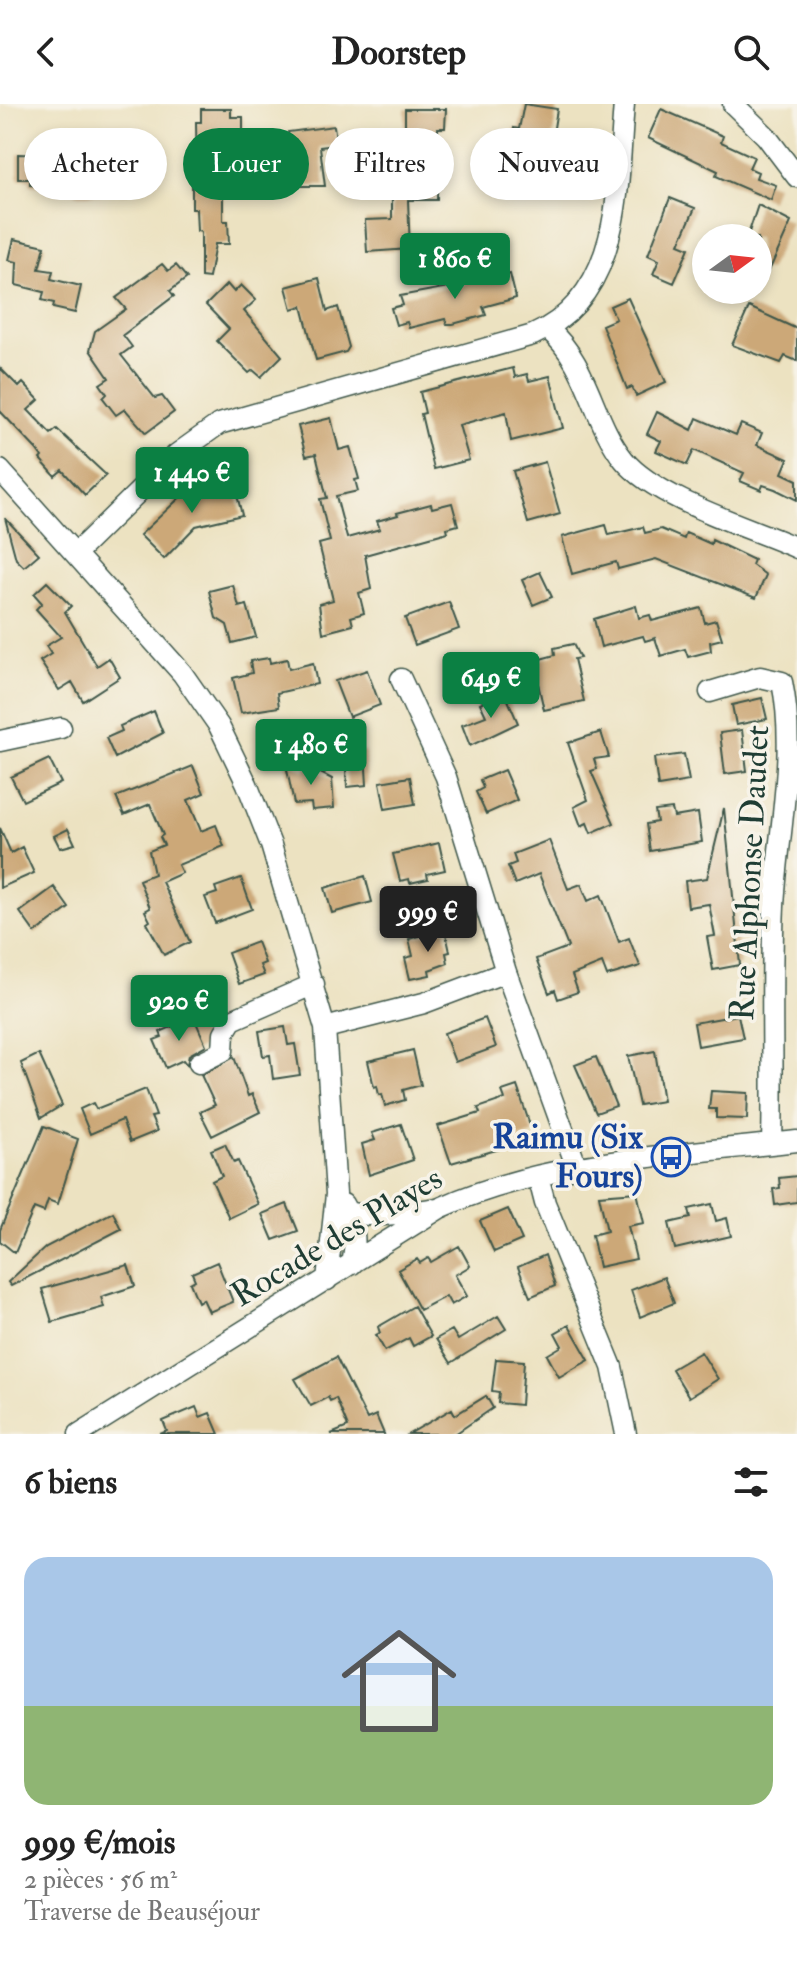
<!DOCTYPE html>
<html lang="fr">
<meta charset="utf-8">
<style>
:root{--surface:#fff;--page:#f6f6f6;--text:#222;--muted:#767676;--line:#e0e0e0;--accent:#0b8043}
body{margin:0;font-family:"IM FELL Double Pica",serif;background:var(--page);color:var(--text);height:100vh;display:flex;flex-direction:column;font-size:30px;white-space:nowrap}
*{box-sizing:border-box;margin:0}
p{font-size:26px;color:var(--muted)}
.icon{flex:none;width:44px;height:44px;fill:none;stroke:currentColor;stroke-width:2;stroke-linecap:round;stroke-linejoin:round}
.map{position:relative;height:1330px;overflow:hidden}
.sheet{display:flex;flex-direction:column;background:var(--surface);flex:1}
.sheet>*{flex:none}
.banner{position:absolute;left:24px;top:24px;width:750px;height:72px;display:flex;gap:16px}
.needle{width:52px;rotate:75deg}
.controls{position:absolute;left:692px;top:120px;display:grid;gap:16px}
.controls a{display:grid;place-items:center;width:80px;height:80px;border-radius:50%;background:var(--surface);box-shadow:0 4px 12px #0003;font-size:40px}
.price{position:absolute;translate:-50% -68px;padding:0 18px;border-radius:8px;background:var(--accent);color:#fff;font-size:26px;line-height:52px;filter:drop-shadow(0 2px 4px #0008)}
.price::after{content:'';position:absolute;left:50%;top:48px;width:24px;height:18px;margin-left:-12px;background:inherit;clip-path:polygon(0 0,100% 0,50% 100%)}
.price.current{background:#222;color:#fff}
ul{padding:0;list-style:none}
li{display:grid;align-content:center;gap:16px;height:424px;padding:0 24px}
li+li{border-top:2px solid var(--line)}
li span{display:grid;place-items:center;height:248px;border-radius:24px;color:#555}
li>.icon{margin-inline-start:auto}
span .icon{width:144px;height:144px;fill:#fffc;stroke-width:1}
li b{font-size:34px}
h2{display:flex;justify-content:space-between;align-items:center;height:96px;padding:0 24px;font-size:34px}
.chip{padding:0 28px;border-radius:36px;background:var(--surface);box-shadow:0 4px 12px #0003;font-size:28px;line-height:72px}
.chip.current{background:var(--accent);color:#fff}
header{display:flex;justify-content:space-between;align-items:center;height:104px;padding:0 24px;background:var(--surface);font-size:36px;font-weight:800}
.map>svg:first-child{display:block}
</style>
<header><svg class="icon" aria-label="back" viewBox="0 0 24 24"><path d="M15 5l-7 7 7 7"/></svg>Doorstep<svg class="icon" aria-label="search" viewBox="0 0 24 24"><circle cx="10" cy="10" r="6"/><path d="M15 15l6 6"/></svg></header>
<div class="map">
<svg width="797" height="1330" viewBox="0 0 797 1330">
<rect width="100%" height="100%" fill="#f7f3e8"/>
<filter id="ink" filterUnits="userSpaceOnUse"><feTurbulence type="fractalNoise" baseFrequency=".0125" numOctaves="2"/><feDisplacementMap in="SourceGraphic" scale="16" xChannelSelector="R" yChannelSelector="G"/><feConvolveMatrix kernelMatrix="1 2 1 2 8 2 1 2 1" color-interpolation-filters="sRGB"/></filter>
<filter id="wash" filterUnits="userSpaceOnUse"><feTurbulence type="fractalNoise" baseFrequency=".006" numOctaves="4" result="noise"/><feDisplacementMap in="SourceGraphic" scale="32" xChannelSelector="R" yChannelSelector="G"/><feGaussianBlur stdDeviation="1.8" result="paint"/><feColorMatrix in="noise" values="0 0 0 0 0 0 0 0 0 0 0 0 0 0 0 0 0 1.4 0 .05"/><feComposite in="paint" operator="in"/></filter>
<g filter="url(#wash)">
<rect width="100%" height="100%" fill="#ece2c1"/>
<g id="blocks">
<path fill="#cca878" d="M524,0L557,5L550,49L511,42L514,24L519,25Z
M201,5H231V13H243V50L228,51V73H223V117H228L229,140H215L209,174L201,173V128L197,127L196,105H192V72H197L196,18H201Z
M405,5H446L445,24H438L437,96H408L410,145L367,148L365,116L392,115V52H405Z
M661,5L723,32L721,38L754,53L749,64L758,68L756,74L776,81L771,96L716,72L718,67L648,34Z
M334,22L337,41L320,43L325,82H299L294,76L288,28Z
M18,50L63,52L62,60L130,59L129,89L85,91L75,90V85L30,81V75H18Z
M670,94L695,104L679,140L689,144L674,179L653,170L659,156L648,151Z
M758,101L791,118L769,167L758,162V134H747Z
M14,135L45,142L39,165L53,167L51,175L81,182L75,209L53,204L54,199L42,196L44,188L16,181L17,158L9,156Z
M162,160L168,167L176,161L187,174L170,187L174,192L123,231L132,243L121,251L155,294L162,292L174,308L146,329L125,305L116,311L103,294L107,290L100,280L109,274L90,246L95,227L126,205L116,194Z
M496,165L498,173L510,170L516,194L483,203L486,211L453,220H447L445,215L409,224L407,218L396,221L391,204L403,201L400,192L465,180L464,175Z
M319,174L327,207L338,203L349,243L346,248L316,256L302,202L292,205L286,183Z
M227,180L234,188L241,181L256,196L244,207L282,252L261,273L253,266L249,269L217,237L229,225L206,201Z
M628,194L666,278L636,292L632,283L627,285L602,221L616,215L610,202Z
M749,203L797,225V257L785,252L781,259L732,241Z
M0,264L19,283L23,279L39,296L28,306L51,330L57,325L106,371L85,391L62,366L55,372L40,355L42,353L36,345L0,307Z
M513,264L515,273L527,270L529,277L550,272L563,324L511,337L506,308L459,321L469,356L434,365L421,310L425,309L420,288Z
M657,308L692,326L697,314L736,331L741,320L762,329L757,341L788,355L782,369L797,376V396L775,385L763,381L761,386L740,377L744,369L694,346L687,361L656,347L661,337L647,330Z
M331,314L339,346L350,343L359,375L355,376L358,387L336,392L347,434L380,425L377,417L398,411L397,409L431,400L432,404L452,399L458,421L447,424L448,428L365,451L371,485L359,489L364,509L351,513L353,521L323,529L319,500L333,496L319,440L330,437L320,395L327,394L316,350L306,352L298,322Z
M545,358L560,410L528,419L513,367Z
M233,375L242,411L196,422L164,455L140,431L189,385Z
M5,414L39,450L24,463L16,455Z
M606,421L609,431L643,423L645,429L661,425L684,435L686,429L711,440L712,436L754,456L752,461L766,471L756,494L656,455L618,465L616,458L572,470L562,433Z
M540,468L552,493L533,501L522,476Z
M47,478L71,502L65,508L97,562L109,554L120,573L83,597L72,578L59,586L40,557L51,550L46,542L61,533L36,505L42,499L34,490Z
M233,481L239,503L247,501L256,533L232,539L227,521L216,514L209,487Z
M449,498L459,525L415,541L405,514Z
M636,502L639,514L650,511L652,517L701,504L705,519L716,516L722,535L710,538L711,547L688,553L685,545L661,552L655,534L645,537L643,532L601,543L594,515Z
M573,540L580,554L574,555L584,597L544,606L533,557L555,551L554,544Z
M269,554L270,559L287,555L289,565L313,559L317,580L277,589L279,603L241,609L233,574L252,569L250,557Z
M367,566L380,601L349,613L335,577Z
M505,589L518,619L470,642L462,621L486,612L480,599Z
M762,594L767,615L736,621L732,601Z
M154,607L163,629L115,654L106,634L122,627L120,622Z
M742,626L747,667L725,670L720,629Z
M601,628L609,653L594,655L597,665L591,667L614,719L591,729L587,719L581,722L574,703L588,696L568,639Z
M365,647L367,681L347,683L345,648Z
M684,650L689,677L658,682L654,654Z
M49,655L61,679L23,697L11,673Z
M285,656L305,667L307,662L332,675L334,704L312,706L311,699L294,700Z
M193,662L204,689L188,696L201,727L216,721L224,742L178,761L182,769L162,778L190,838L164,851L147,819L150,817L145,807L150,804L139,776L154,770L149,747L164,741L160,733L163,731L150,700L124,711L116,693Z
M504,666L517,696L486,710L476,688L483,684L480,676Z
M410,673L415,700L385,705L380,678Z
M724,704L740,861L713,866L707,833L715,832L709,800L688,803L685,777L707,774Z
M672,705L674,713L698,709L702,738L650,747L646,720L657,718L655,707Z
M0,724L11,749L22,743L34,769L0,784Z
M68,725L75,740L60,744L54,732Z
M549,736L568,785L581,780L588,797L601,791L619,838L629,834L640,862L607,872L602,859L572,871L578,888L558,895L555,886L549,889L536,855L568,843L539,770L515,780L508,762L516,759L513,750Z
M439,739L445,766L427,770L428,775L410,779L409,775L400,777L393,750Z
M365,772L372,798L332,809L325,784Z
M241,774L252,805L215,819L205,793L217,789L215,783Z
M54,783L69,804L35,829L20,808Z
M445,825L450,848L446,849L448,859L429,866L430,871L410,875L405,854L413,852L409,835Z
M257,838L265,859L260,861L264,871L239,880L228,849Z
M738,911L743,934L698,942L694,919Z
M485,914L496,943L455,958L444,929Z
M185,917L187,922L196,918L206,941L189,951L187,961L183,956L166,964L154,936L162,933L160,928Z
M285,923L288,941L295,940L300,971L273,975L270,951L263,952L259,927Z
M413,946L421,981L403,986L405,996L385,1002L382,990L379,991L377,982L374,983L368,957Z
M655,947L663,997L639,1001L628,952Z
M39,950L62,1001L41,1014L21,959Z
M234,953L248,992L252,990L260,1008L212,1032L200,1008L215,1001L201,971Z
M596,953L616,1002L596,1009L575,961Z
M517,982L533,1030L502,1040L503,1044L451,1059L438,1022L480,1009L478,1004L505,995L502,987Z
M146,985L156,1012L151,1013L157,1027L130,1038L122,1016L90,1030L80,1005L93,999L96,1005Z
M711,987L748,989L747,1015L716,1014V1005H709Z
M401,1020L413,1056L369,1071L362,1040L375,1036L372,1029Z
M44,1022L78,1035L58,1100L48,1096L44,1108L34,1104L15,1149L0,1137V1126Z
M225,1040L234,1059L238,1057L258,1100L229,1114L212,1077L222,1072L211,1046Z
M797,1072V1098L775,1101L773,1085L780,1084L779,1074Z
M637,1088L644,1119L628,1122L636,1155L599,1163L592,1131L607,1127L599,1091Z
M287,1100L298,1127L273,1136L262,1110Z
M712,1100L716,1117L727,1114L731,1132L675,1145L669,1119L691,1114L689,1105Z
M508,1105L522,1136L494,1148L480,1117Z
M113,1108L121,1125L11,1182L8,1178L46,1143Z
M459,1142L470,1162L455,1171L467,1192L451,1201L446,1192L420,1206L398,1166L417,1155L420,1159L428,1154L431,1158Z
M545,1151L555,1182L530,1193L518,1163Z
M217,1158L233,1198L209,1208L203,1195L198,1198L190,1179L195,1176L192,1169Z
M128,1161L135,1182L101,1193L104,1203L52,1218L42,1185Z
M664,1173L674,1199L640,1213L631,1186Z
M414,1202L431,1232L413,1242L409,1234L385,1247L376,1231L380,1229L378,1223Z
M498,1212L506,1225L451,1259L436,1235L452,1226L458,1236Z
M569,1221L589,1256L559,1273L547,1251L562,1242L555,1229Z
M701,1248L718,1275L689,1293L672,1265Z
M336,1253L367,1315L376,1311L384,1330H331L348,1323L336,1294L330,1297L328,1293L311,1302L295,1275Z
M496,1255L524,1257L521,1301L498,1299L499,1288L492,1287Z
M486,1292L493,1304L455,1330H409L452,1305L455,1311Z
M196,1303L200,1313L210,1309L219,1330H160L167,1327L163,1317Z"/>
</g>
</g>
<g filter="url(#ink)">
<use href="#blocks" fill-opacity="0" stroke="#3e5649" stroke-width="2"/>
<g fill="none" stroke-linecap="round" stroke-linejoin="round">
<defs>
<path id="minor" d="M733,0L766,32L797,73
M548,225C589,260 592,316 624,356C656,395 749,423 797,444
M0,366L182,569L219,622L247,680L271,741L325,924L336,1090L327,1176
M76,449L177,350L219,320L533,231C623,192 617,83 624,0
M401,575L446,673L506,868L577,1064
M710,588L760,573L782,578C797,649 778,729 774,802C770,881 774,961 772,1040
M0,637L61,624
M325,924L424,899L506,868
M199,959L223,947L224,929L232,916L314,880
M538,1072L545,1099L612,1263L626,1330
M343,1100C355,1120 357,1137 352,1160
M347,1108C376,1115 403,1109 432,1105
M79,1330L440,1104C548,1055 680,1051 797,1037"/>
</defs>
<use href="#minor" stroke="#3e5649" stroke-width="23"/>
<use href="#minor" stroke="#fff" stroke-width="20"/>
</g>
</g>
<defs>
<symbol id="bus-ring" viewBox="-11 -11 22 22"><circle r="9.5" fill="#f7f3e8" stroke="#1a4fb4" stroke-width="1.5"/><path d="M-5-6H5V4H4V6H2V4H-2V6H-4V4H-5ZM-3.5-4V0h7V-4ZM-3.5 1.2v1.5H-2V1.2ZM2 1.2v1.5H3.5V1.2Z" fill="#1a4fb4"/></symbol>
</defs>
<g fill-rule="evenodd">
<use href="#bus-ring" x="649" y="1031" width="44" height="44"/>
</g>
<g text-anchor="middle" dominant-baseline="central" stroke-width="7" stroke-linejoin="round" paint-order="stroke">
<g font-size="34" fill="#1f3d34" stroke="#f7f3e8">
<text transform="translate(750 769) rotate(-87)">Rue Alphonse Daudet</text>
<text transform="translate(337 1133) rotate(-31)">Rocade des Playes</text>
</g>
<g font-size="34" font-weight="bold" fill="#164399" stroke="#f7f3e8" text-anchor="end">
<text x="643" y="1033">Raimu (Six<tspan x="643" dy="39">Fours)</tspan></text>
</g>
</g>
</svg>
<div class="controls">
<a><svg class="needle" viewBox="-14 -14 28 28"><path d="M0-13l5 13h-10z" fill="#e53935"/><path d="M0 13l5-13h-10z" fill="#767676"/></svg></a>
</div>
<b class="price" style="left:455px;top:197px">1 860 €</b>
<b class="price" style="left:192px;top:411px">1 440 €</b>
<b class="price" style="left:491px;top:616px">649 €</b>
<b class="price" style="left:311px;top:683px">1 480 €</b>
<b class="price current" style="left:428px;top:850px">999 €</b>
<b class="price" style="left:179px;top:939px">920 €</b>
<div class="banner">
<a class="chip">Acheter</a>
<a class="chip current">Louer</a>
<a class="chip">Filtres</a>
<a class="chip">Nouveau</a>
</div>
</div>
<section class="sheet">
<h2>6 biens<svg class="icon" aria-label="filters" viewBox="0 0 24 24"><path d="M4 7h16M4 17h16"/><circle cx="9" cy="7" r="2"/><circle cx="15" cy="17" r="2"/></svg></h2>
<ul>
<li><span style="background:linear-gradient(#a9c7e8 60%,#8fb573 0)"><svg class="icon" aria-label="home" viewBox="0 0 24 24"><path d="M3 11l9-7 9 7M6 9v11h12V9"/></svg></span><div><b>999 €/mois</b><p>2 pièces · 56 m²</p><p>Traverse de Beauséjour</p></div></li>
</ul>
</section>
